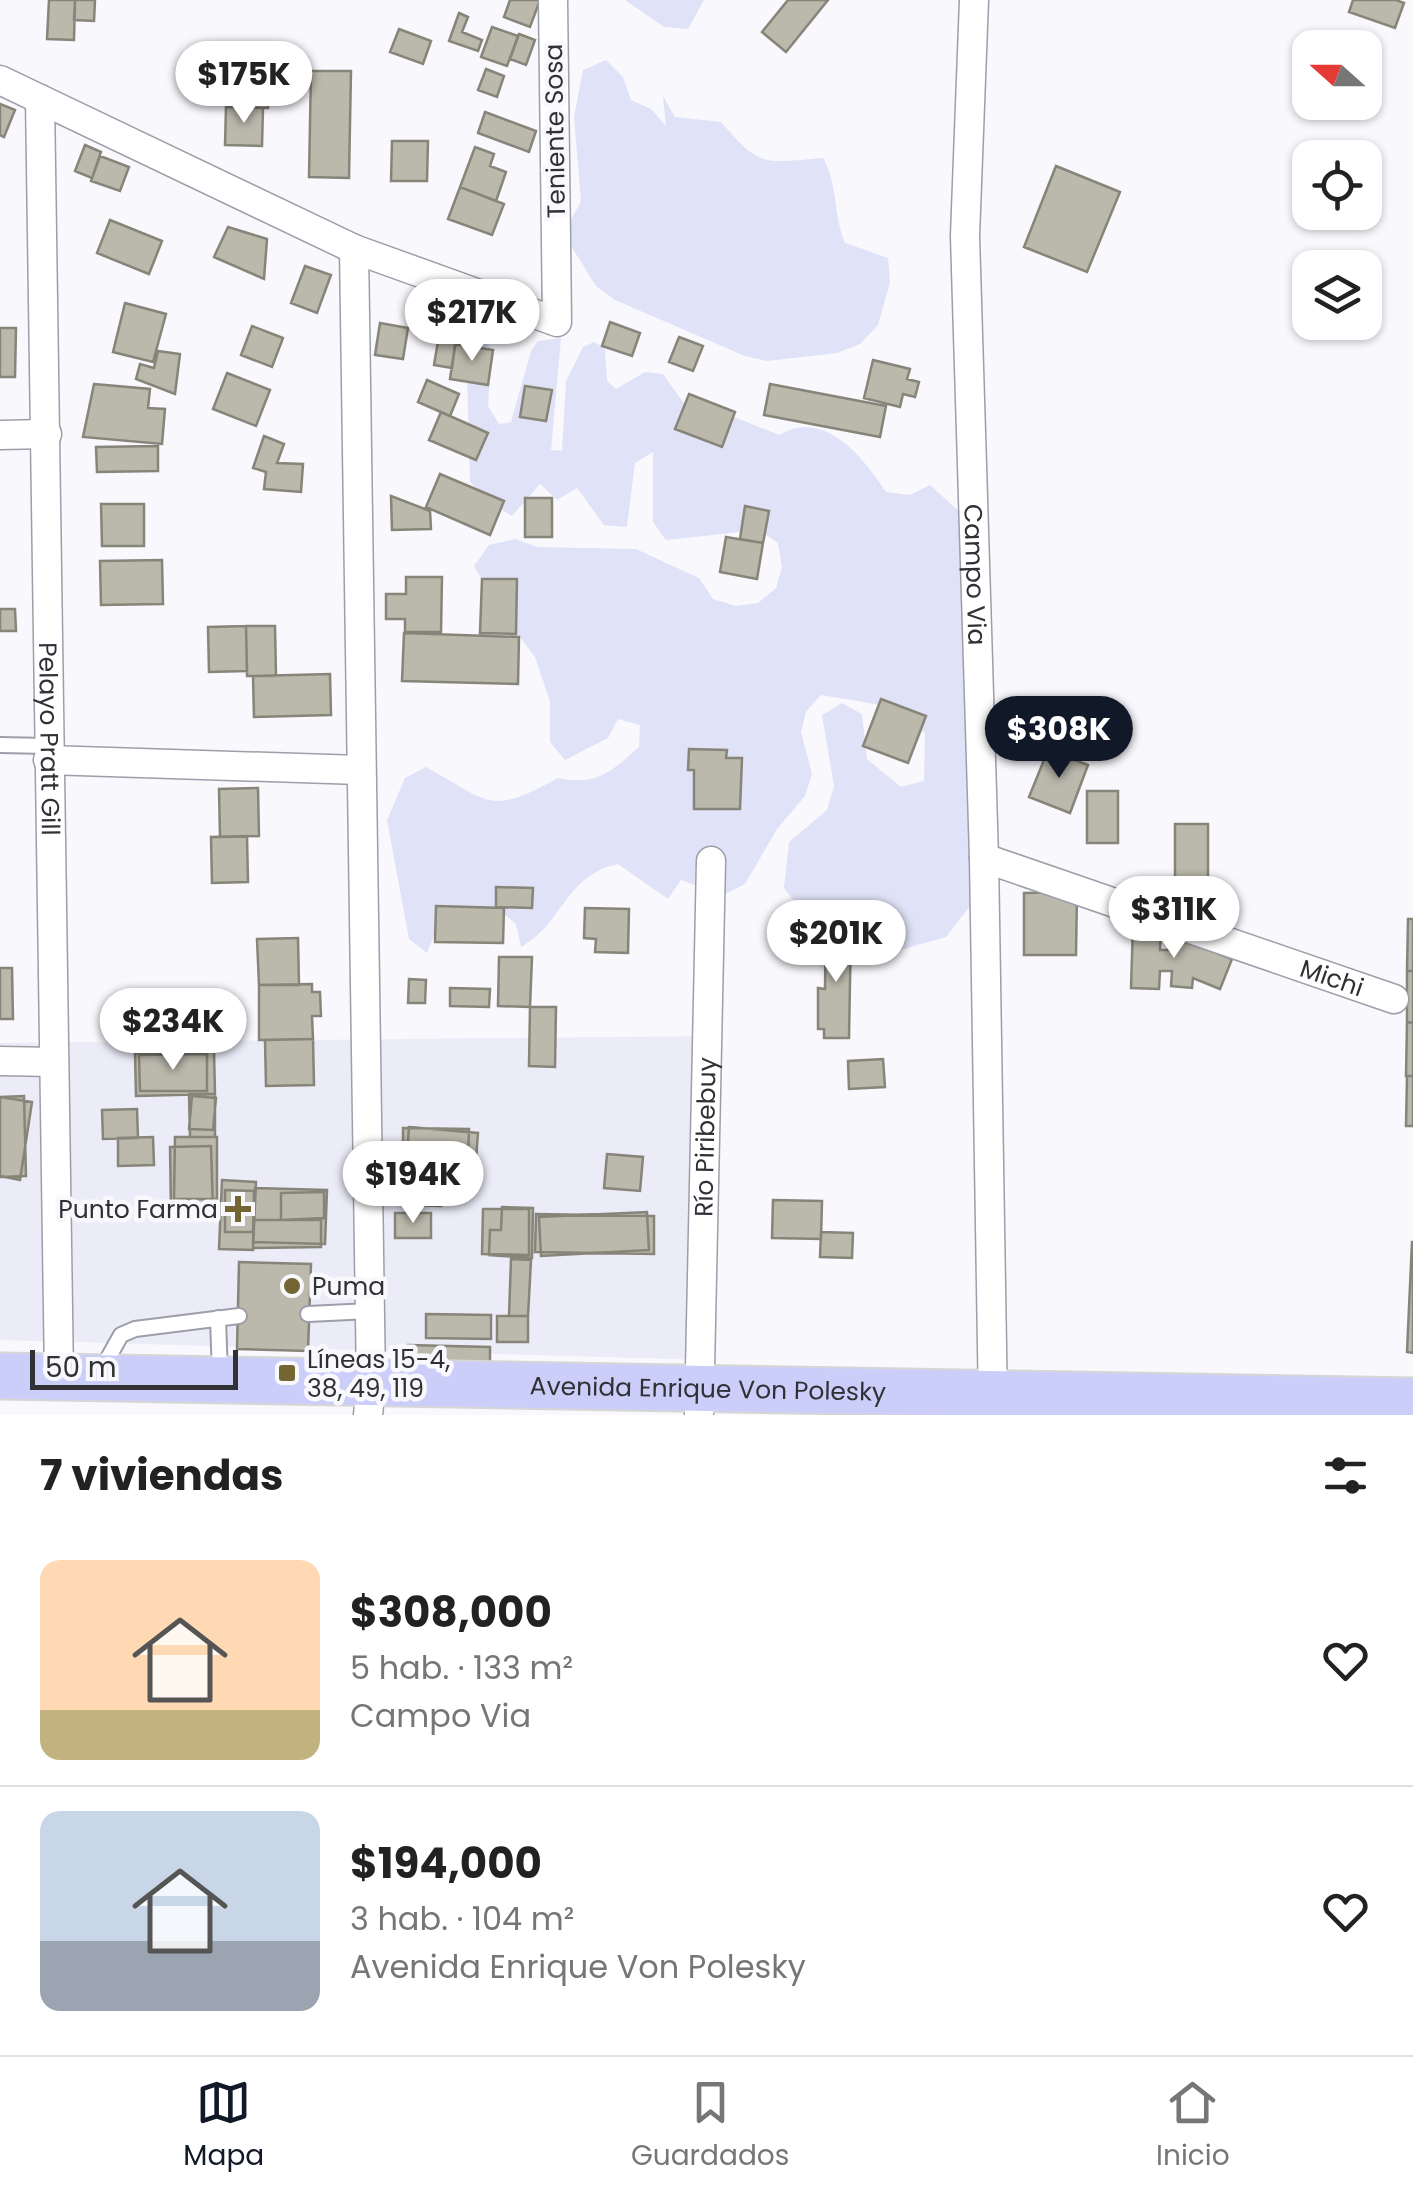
<!DOCTYPE html>
<html lang="es">
<meta charset="utf-8">
<style>
:root{--surface:#fff;--page:#f2f2f2;--text:#222;--muted:#767676;--line:#e0e0e0;--accent:#111827}
body{margin:0;font-family:Poppins,sans-serif;background:var(--page);color:var(--text);height:100vh;display:flex;flex-direction:column;font-size:38px;white-space:nowrap}
*{box-sizing:border-box;margin:0}
p{font-size:32px;color:var(--muted)}
.icon{flex:none;width:55px;height:55px;fill:none;stroke:currentColor;stroke-width:2;stroke-linecap:round;stroke-linejoin:round}
.map{position:relative;height:1415px;overflow:hidden}
.side{display:flex;flex-direction:column;background:var(--surface);flex:1}
.side>*{flex:none}
.needle{width:65px;rotate:291deg}
.tools{position:absolute;left:1292px;top:30px;display:grid;gap:20px}
.tools a{display:grid;place-items:center;width:90px;height:90px;border-radius:20px;background:var(--surface);box-shadow:0 2px 8px #0004;font-size:50px}
.scale{position:absolute;left:30px;bottom:25px;width:208px;box-sizing:border-box;padding-left:10px;border:5px solid #303135;border-top:0;font-size:28px;line-height:35px;white-space:nowrap;color:#303135;-webkit-text-stroke:8px #f8f8fd;paint-order:stroke}
.price{position:absolute;translate:-50% -85px;padding:0 22px;border-radius:35px;background:#fff;color:#222;font-size:32px;line-height:65px;filter:drop-shadow(0 2px 5px #0008)}
.price::after{content:'';position:absolute;left:50%;top:60px;width:30px;height:22px;margin-left:-15px;background:inherit;clip-path:polygon(0 0,100% 0,50% 100%)}
.price.current{background:var(--accent);color:#fff}
ul{padding:0;list-style:none}
li{display:flex;align-items:center;gap:30px;height:250px;padding:0 40px}
li+li{border-top:2px solid var(--line)}
li span{display:grid;place-items:center;flex:none;width:280px;height:200px;border-radius:20px;color:#555}
li>.icon{margin-inline-start:auto}
span .icon{width:120px;height:120px;fill:#fffc;stroke-width:1}
li b{font-size:42px}
h2{display:flex;justify-content:space-between;align-items:center;height:120px;padding:0 40px;font-size:42px}
.dock{display:flex;justify-content:space-around;align-items:center;height:140px;border-top:2px solid var(--line);background:var(--surface);font-size:28px;color:var(--muted)}
.dock a{display:grid;justify-items:center;gap:5px}
.dock .current{color:var(--accent)}
.map>svg:first-child{display:block}
</style>
<div class="map">
<svg width="1413" height="1415" viewBox="0 0 1413 1415">
<rect width="100%" height="100%" fill="#f8f8fd"/>
<path fill="#ebecf8" d="M718,1036L708,1360L0,1340V1043Z"/>
<path fill="#e0e2f7" d="M625,0H704L688,29L664,27Z
M606,60L623,77L631,100L651,109L666,126L663,96L675,117L721,122C761,168 762,163 823,158C838,185 833,214 845,243L888,258L890,282L878,325L860,344L837,353L767,361L745,356L615,300L596,286L571,246L569,223L581,202L574,117L583,70Z
M477,334L491,348L488,406L499,424L511,422L531,351L538,341L561,338L551,450L562,451L566,381L583,347L594,342L605,348L607,381L616,389L645,372L663,374L690,412L737,418L779,435C825,408 863,457 886,492L910,495L930,485L963,515L974,901L946,937L900,950L798,907L784,888L789,842L827,810L834,786L822,715L842,703L862,714L867,759L901,787L924,781L925,733L887,706L821,695L806,712L801,732L812,774L805,796L777,829L745,884L723,895L681,880L668,899L618,864C565,875 564,923 521,947L516,924L498,909L435,933L427,953L409,939L387,820L405,778L426,767C491,803 489,816 558,778C597,786 611,772 639,747L640,725L618,719L608,738L565,760L550,742V701L535,657L500,611L474,566L489,545L515,539L537,547L636,549L699,578L713,599L736,606L758,603L776,588L782,567L778,543L759,530L666,540L653,522V452L635,463L627,527L604,525L577,488L557,500L540,484L512,516L484,499L470,481L466,338Z"/>
<path fill="#bbb8ac" stroke="#878479" stroke-width="2.5" d="M49,0H75L74,40L47,39Z
M75,0H95L94,21L74,20Z
M510,0H540L530,27L504,17Z
M788,0H828L786,52L762,32Z
M1353,0H1396L1404,3L1395,28L1349,12Z
M459,13L468,17L462,32L482,40L478,51L449,41Z
M492,27L518,36L507,66L481,57Z
M399,29L431,41L423,64L390,52Z
M519,34L535,40L526,65L510,59Z
M227,58H269L268,108L226,107Z
M486,69L504,76L497,97L478,90Z
M311,71H351L349,178L309,177Z
M0,104L15,110L4,137L0,135Z
M226,107L263,108L262,146L225,145Z
M485,112L536,131L529,152L478,133Z
M392,141H428L427,181H391Z
M85,145L101,152L92,178L75,171Z
M475,147L494,154L490,166L506,172L496,201L460,187Z
M100,156L129,167L120,191L91,181Z
M1056,166L1120,192L1087,272L1024,247Z
M460,187L504,204L492,235L448,219Z
M110,220L162,241L149,274L97,253Z
M228,227L267,239L264,279L214,257Z
M305,266L331,275L317,313L291,303Z
M125,303L166,314L153,362L113,352Z
M442,318L459,320L452,368L434,365Z
M610,322L640,333L632,356L602,346Z
M380,323L408,328L403,359L375,355Z
M252,326L283,338L272,367L241,355Z
M0,328H16L15,377H0Z
M679,337L703,346L693,371L669,362Z
M455,344L493,350L488,385L450,379Z
M158,351L180,354L175,394L136,379L140,364L154,368Z
M873,360L910,369L907,379L919,382L915,397L903,394L900,407L864,398Z
M227,373L270,390L256,426L213,409Z
M427,380L459,394L450,416L418,402Z
M94,384L150,389L148,408L165,409L162,444L83,437Z
M770,384L886,406L880,437L764,415Z
M525,386L552,390L546,421L520,417Z
M689,394L735,412L722,447L675,429Z
M441,412L488,433L476,460L429,440Z
M264,436L284,444L277,463L303,464L301,492L264,489L266,472L253,468Z
M158,446V471L97,472L96,447Z
M440,474L504,501L490,535L426,507Z
M391,496L430,511L431,529L392,530Z
M525,498H552V537H525Z
M101,504H144V546H102Z
M745,506L769,511L763,543L740,539Z
M726,537L763,543L757,579L720,572Z
M162,560L163,604L101,605L100,561Z
M406,577H442L441,632H405V619H386V594H406Z
M482,579H517L516,634L480,633Z
M0,609H15L16,631H0Z
M246,626L247,671L209,672L208,627Z
M246,626H275L276,676H247Z
M404,633L519,637L518,684L402,681Z
M330,674L331,715L254,717L253,676Z
M881,699L926,716L908,763L863,746Z
M689,749L727,750L726,758H742L740,809H694V770H688Z
M1048,750L1088,765L1070,813L1029,797Z
M258,788L259,836L220,837L219,789Z
M1087,791H1118V843H1087Z
M1175,824H1208V879L1175,880Z
M247,836L248,882L212,883L211,837Z
M496,887L533,888L532,908L496,907Z
M1077,892L1076,955H1024V893Z
M436,906L504,908L503,943L435,942Z
M585,908L629,909L628,953L595,952L596,939L584,938Z
M1408,919H1413V971H1407Z
M1133,925L1161,926L1160,950H1174L1176,929L1196,945L1232,959L1220,989L1193,978L1192,988L1171,986L1172,971H1160L1159,989L1131,988Z
M826,926L851,927L849,1038H824V1029H818V988L825,989Z
M298,938L299,985H259L257,939Z
M499,957H532L530,1007L498,1006Z
M0,968H12L13,1019H0Z
M1407,971H1413V1023L1407,1022Z
M409,979L426,980L425,1003H408Z
M312,984V992H320L321,1016H312L313,1039L259,1040V985Z
M450,988L490,989L489,1007L450,1006Z
M530,1007H556L555,1067L529,1066Z
M1407,1022L1413,1023V1076H1406Z
M313,1039L314,1085L266,1086L265,1040Z
M214,1051L215,1094L136,1096L135,1053Z
M207,1054V1091H140L139,1055Z
M883,1059L885,1087L849,1089L848,1061Z
M1407,1076H1413V1126H1406Z
M189,1094H215V1137H190Z
M24,1096L26,1176L0,1177V1097Z
M192,1096L216,1098L213,1130L189,1129Z
M0,1097L32,1102L20,1180L0,1176Z
M137,1109L138,1138L103,1139L102,1110Z
M409,1127L478,1133L476,1160L407,1154Z
M403,1128L469,1129L468,1157L403,1156Z
M153,1137L154,1165L118,1166V1138Z
M175,1137H217V1199H174Z
M211,1146L213,1211L171,1212L170,1147Z
M607,1154L643,1157L640,1191L604,1188Z
M411,1179H442L441,1206L410,1205Z
M222,1180L256,1182L253,1250L219,1249Z
M255,1188L327,1190L325,1244L253,1242Z
M225,1190L254,1191L253,1232H225Z
M324,1192V1218L281,1220V1193Z
M773,1200L822,1201L821,1239L772,1238Z
M502,1207L533,1208L532,1258L489,1255L490,1230H501Z
M483,1209H529V1255L482,1254Z
M647,1212L649,1250L541,1256L539,1217Z
M395,1213H431V1238H395Z
M536,1214L654,1216V1254L535,1252Z
M254,1220H321V1247L253,1248Z
M821,1232L853,1233L852,1258L820,1257Z
M1412,1242H1413V1353L1407,1352Z
M511,1259L531,1260L528,1316H509Z
M239,1262L311,1264L308,1351L237,1349Z
M426,1314L491,1315V1339L426,1338Z
M497,1316H528V1342H497Z
M408,1345L490,1347V1363L407,1361Z"/>
<g fill="none" stroke-linecap="round" stroke-linejoin="round">
<defs>
<path id="lane" d="M0,745L48,746
M308,1314L370,1311
M218,1318L220,1376
M102,1369L121,1335L135,1329L239,1316"/>
<g id="street">
<path id="s1" d="M974,0L965,236L984,858L993,1408"/>
<path d="M0,80L354,249L557,322L553,0"/>
<path id="s2" d="M40,99L59,1378"/>
<path d="M354,249L371,1385L368,1415"/>
<path d="M0,435L47,434"/>
<path d="M48,760L360,770"/>
<path id="s3" d="M984,858L1394,999"/>
<path d="M0,1061L54,1062"/>
<path id="s4" d="M699,1415L711,861"/>
</g>
<g id="primary">
<path id="s5" d="M0,1376L1413,1401"/>
</g>
</defs>
<use href="#lane" stroke="#9d9ea9" stroke-width="18"/>
<use href="#street" stroke="#9d9ea9" stroke-width="31"/>
<use href="#primary" stroke="#d6d6d7" stroke-width="49"/>
<use href="#lane" stroke="#fff" stroke-width="14"/>
<use href="#street" stroke="#fff" stroke-width="28"/>
<use href="#primary" stroke="#cccefa" stroke-width="45"/>
</g>
<g fill="#736633" stroke="#f8f8fd" stroke-width="4">
<path d="M233 1194h10v10h10v10h-10v10h-10v-10h-10v-10h10z"/>
<circle cx="292" cy="1286" r="10"/>
<rect x="277" y="1363" width="20" height="20" rx="5"/>
</g>
<g text-anchor="middle" dominant-baseline="central" stroke-width="9" stroke-linejoin="round" paint-order="stroke">
<g font-size="25" fill="#303135" stroke="#f8f8fd">
<text transform="translate(555 131) rotate(-91)">Teniente Sosa</text>
<text stroke="none"><textPath href="#s1" startOffset="575">Campo Via</textPath></text>
<text stroke="none"><textPath href="#s2" startOffset="640">Pelayo Pratt Gill</textPath></text>
<text stroke="none"><textPath href="#s3" startOffset="368">Michi</textPath></text>
<text stroke="none"><textPath href="#s4" startOffset="278">Río Piribebuy</textPath></text>
<text stroke="none"><textPath href="#s5" startOffset="708">Avenida Enrique Von Polesky</textPath></text>
</g>
<g font-size="25" fill="#303135" stroke="#f8f8fd" text-anchor="start">
<text x="218" y="1209" text-anchor="end">Punto Farma</text>
<text x="312" y="1286">Puma</text>
<text x="307" y="1359">Líneas 15-4,<tspan x="307" dy="29">38, 49, 119</tspan></text>
</g>
</g>
</svg>
<div class="tools">
<a><svg class="needle" viewBox="-14 -14 28 28"><path d="M0-13l5 13h-10z" fill="#e53935"/><path d="M0 13l5-13h-10z" fill="#767676"/></svg></a>
<a><svg class="icon" aria-label="locate" viewBox="0 0 24 24"><circle cx="12" cy="12" r="6"/><path d="M12 2v4M12 18v4M2 12h4M18 12h4"/></svg></a>
<a><svg class="icon" aria-label="layers" viewBox="0 0 24 24"><path d="M12 4l9 5-9 5-9-5zM3 14l9 5 9-5"/></svg></a>
</div>
<div class="scale">50 m</div>
<b class="price" style="left:244px;top:126px">$175K</b>
<b class="price" style="left:472px;top:364px">$217K</b>
<b class="price current" style="left:1059px;top:781px">$308K</b>
<b class="price" style="left:1174px;top:961px">$311K</b>
<b class="price" style="left:836px;top:985px">$201K</b>
<b class="price" style="left:173px;top:1073px">$234K</b>
<b class="price" style="left:413px;top:1226px">$194K</b>
</div>
<section class="side">
<h2>7 viviendas<svg class="icon" aria-label="filters" viewBox="0 0 24 24"><path d="M4 7h16M4 17h16"/><circle cx="9" cy="7" r="2"/><circle cx="15" cy="17" r="2"/></svg></h2>
<ul>
<li><span style="background:linear-gradient(#ffd9b3 75%,#c2b280 0)"><svg class="icon" aria-label="home" viewBox="0 0 24 24"><path d="M3 11l9-7 9 7M6 9v11h12V9"/></svg></span><div><b>$308,000</b><p>5 hab. · 133 m²</p><p>Campo Via</p></div><svg class="icon" aria-label="heart" viewBox="0 0 24 24"><path d="M12 20l-8-8c-3-5 5-10 8-4 3-6 11-1 8 4z"/></svg></li>
<li><span style="background:linear-gradient(#c9d6e8 65%,#9aa5b1 0)"><svg class="icon" aria-label="home" viewBox="0 0 24 24"><path d="M3 11l9-7 9 7M6 9v11h12V9"/></svg></span><div><b>$194,000</b><p>3 hab. · 104 m²</p><p>Avenida Enrique Von Polesky</p></div><svg class="icon" aria-label="heart" viewBox="0 0 24 24"><path d="M12 20l-8-8c-3-5 5-10 8-4 3-6 11-1 8 4z"/></svg></li>
</ul>
</section>
<nav class="dock">
<a class="current"><svg class="icon" aria-label="map" viewBox="0 0 24 24"><path d="M3 6l6-2 6 2 6-2v14l-6 2-6-2-6 2zM9 4v14M15 6v14"/></svg>Mapa</a>
<a><svg class="icon" aria-label="saved" viewBox="0 0 24 24"><path d="M7 4h10v16l-5-4-5 4z"/></svg>Guardados</a>
<a><svg class="icon" aria-label="home" viewBox="0 0 24 24"><path d="M3 11l9-7 9 7M6 9v11h12V9"/></svg>Inicio</a>
</nav>
